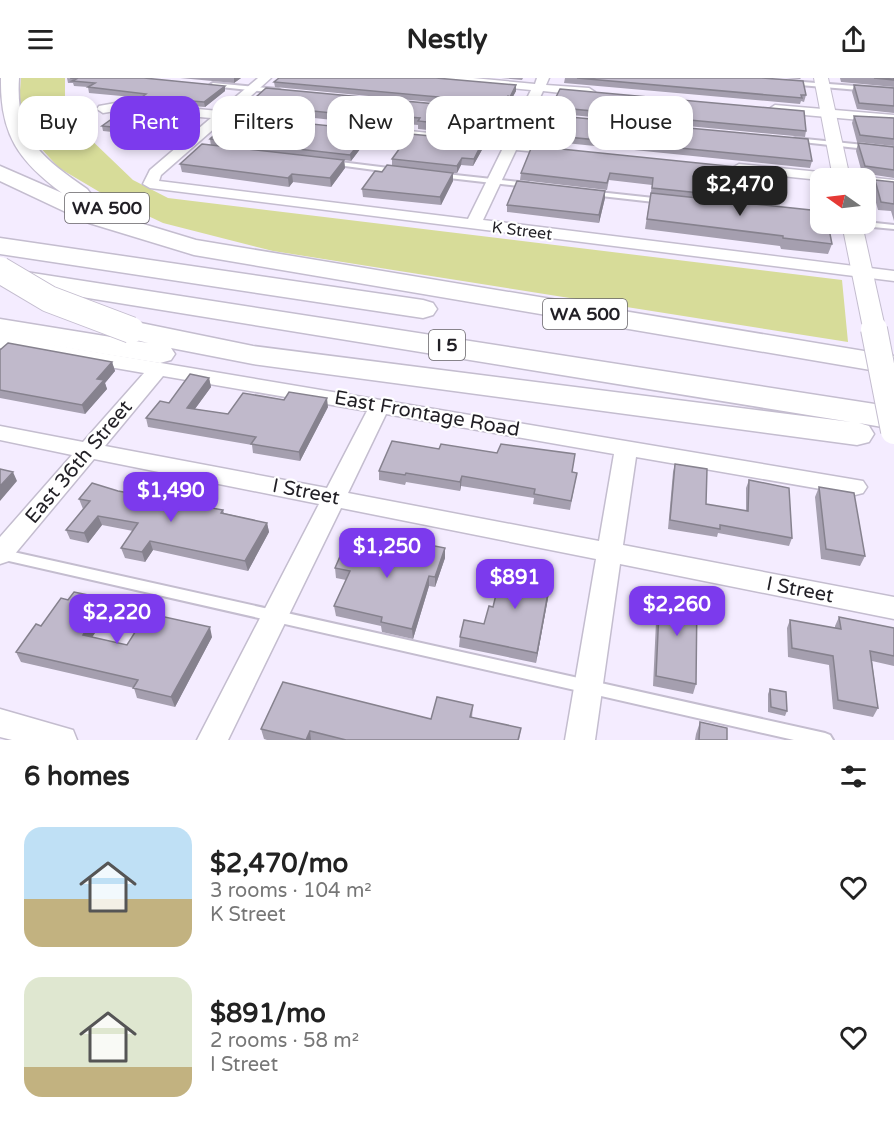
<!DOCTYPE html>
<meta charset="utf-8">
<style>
:root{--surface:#fff;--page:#f6f6f6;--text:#222;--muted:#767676;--accent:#7c3aed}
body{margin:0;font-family:"Varela Round",sans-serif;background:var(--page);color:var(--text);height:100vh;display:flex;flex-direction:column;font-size:22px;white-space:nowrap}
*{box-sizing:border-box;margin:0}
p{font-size:20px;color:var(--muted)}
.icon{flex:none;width:33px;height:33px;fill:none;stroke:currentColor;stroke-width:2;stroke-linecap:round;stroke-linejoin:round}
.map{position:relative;height:662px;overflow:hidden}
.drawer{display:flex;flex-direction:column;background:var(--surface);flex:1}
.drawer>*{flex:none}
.banner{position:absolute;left:18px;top:18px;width:858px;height:54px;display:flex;gap:12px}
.needle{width:39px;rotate:284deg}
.fabs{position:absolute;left:810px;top:90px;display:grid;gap:12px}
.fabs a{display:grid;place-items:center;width:66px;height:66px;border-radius:12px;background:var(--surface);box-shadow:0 3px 9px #0003;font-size:30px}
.price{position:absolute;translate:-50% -51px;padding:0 14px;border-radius:12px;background:var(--accent);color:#fff;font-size:20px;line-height:39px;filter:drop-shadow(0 2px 3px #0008)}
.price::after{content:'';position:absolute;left:50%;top:36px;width:18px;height:14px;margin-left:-9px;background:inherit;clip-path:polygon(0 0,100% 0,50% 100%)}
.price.active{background:#222;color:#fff}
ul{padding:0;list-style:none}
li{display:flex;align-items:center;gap:18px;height:150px;padding:0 24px}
li span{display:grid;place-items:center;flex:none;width:168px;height:120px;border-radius:18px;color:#555}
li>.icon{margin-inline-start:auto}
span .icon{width:72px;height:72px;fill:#fffc;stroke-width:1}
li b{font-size:26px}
h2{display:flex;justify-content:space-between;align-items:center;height:72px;padding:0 24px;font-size:26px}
.chip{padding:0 21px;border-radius:18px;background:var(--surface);box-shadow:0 3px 9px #0003;font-size:21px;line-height:54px}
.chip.active{background:var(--accent);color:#fff}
header{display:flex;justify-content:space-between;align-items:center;height:78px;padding:0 24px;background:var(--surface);font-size:27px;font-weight:700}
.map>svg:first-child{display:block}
</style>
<header><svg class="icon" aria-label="menu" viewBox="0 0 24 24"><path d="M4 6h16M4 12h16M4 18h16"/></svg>Nestly<svg class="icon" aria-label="share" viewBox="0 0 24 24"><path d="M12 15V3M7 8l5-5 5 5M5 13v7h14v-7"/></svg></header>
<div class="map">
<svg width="894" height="662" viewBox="0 0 894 662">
<rect width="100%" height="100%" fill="#f4ecff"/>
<path fill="#d7dc99" d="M21,0H65V20L85,56L133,102L168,120L842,202L848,264L273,173L163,145L108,119L59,90L36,65L18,37Z"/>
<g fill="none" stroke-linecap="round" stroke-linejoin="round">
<defs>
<path id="service" d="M790,3L894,11V15L788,6L787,5Z
M213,5L278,11L281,13L278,15L211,8L210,7Z
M488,31L559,38L562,40L559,42L486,34L485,33Z
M795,60L894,70V74L793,63V61Z
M332,83L397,91L401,93L397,95L330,86L329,85Z
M437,95L528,105L532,107L528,109L440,99L436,97Z
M589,113L663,121L667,123L663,125L592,117L588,115Z
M866,144L894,147V151L862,148L861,146H866Z
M0,471L825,655L830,657L833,662H794L0,481Z"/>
<path id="minor" d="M258,0H271L232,35L236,38L234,41H225L161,97L159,103L468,141L503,70L342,54L336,50L342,46L506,63L531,12L435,3L429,0H473L535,6L537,0H549L546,7L589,10L595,14L589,18L543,13L519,64L558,68L565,72L558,76L516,72L483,142L894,193V203L150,110L143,106L150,92L211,40L121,32L103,35L97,31L99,28L121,24L219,33Z
M775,27L894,37V45L771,34L769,31Z
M739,86L839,96L846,100H820V102L734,93L732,90Z
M866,99L894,102V110L866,107V100H860Z
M0,258L863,403L867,409L863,415L855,417L636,379L623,467L894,519V541L620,486L595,662H565L596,481L341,430L228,662H197L319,426L94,381L9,483L0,486V459L72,377L0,362V348L83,364L144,295L0,270ZM163,298L367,333L327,410L105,368ZM386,336L614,376L599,463L348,415Z
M0,631L73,652L77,662H12L0,659Z"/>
<path id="tertiary" d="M814,0H828L850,100H833Z
M842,146H862L884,245L881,250L873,252L865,250L862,245Z"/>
<path id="motorway" d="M1,0H19C15,60 41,79 87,111L91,116L87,121L80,123L107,135L196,162L894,278V296L194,177L89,145L0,103V88L62,115C19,83 0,57 1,0Z
M0,160L423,222L433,225L437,231L433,237L423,240L0,176Z
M0,190L894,329V351L859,345L869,348L874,356L869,364L857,367L253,286L171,270L175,276L171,282L160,285L0,259V241L148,265L121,258L116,252L121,246L131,243L253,268L851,344L2,206H0Z"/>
</defs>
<use href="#service" stroke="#c4bdcf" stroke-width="4"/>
<use href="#minor" stroke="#c4bdcf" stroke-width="3"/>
<use href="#tertiary" stroke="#c4bdcf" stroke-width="2"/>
<use href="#motorway" stroke="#c4bdcf" stroke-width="3"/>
<use href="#service" fill="#fff" fill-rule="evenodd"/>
<use href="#minor" fill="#fff" fill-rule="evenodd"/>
<use href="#tertiary" fill="#fff" fill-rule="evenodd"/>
<use href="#motorway" fill="#fff" fill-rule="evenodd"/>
<defs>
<path id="tertiary-bridge-far1" d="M873,245L875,253"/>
<path id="tertiary-bridge" d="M874,251L894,353"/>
<path id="motorway-bridge" d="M0,192L49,221L131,252"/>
</defs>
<use href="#tertiary-bridge-far1" stroke="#c4bdcf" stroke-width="22" stroke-linecap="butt"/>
<use href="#tertiary-bridge" stroke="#c4bdcf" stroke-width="28" stroke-linecap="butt"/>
<use href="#motorway-bridge" stroke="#c4bdcf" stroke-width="28" stroke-linecap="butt"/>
<use href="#tertiary-bridge-far1" stroke="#fff" stroke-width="20"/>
<use href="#tertiary-bridge" stroke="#fff" stroke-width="26"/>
<use href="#motorway-bridge" stroke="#fff" stroke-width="26"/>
</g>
<path fill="#a59faf" d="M67,0L225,8V13L205,29L143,24V20L89,15L88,9L74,8L73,5H68Z
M180,0H241L234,5Z
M501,0H523L522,2Z
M565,0H762L806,17L804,24L801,23L800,26L564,5Z
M784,0H801L800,1Z
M840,0H894V9L841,4Z
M274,4L516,7V13L510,24H508L504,31L275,9Z
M854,7L894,10V35L857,31L852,14Z
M248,26L500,32V39L489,58L418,51V47L382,44L379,47L249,33Z
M551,29L806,53L805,59L550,35Z
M854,38L894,40V68L857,64L852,45Z
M191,41L164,63L140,61V57L103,53L102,48Z
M370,52V58L351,83L344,82L345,90L331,109L293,104L289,109L182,94L180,86L211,68L210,61Z
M537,56L812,83L810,90L536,62Z
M858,65L894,69V100L862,95L856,73Z
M532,68L768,122L767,128L832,166L828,176L781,171L780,168L645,151L652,107L609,102L607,112L520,102L521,95Z
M483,70L473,88L461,87L457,95H453V103L441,127L363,119L362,111L392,88V81Z
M875,102L894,104V143L891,133L878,132L872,110Z
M605,120L599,145L507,134V127Z
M0,272L112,284L115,293L105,305L107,311L85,336L0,320Z
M209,300L211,309L195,331L228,336L328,329L300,383L253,375L252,367L148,349L146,340L169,325Z
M439,371L497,375L575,376L572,394L577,395L570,432L533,426L534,420L461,408L460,413L406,404L405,407L379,402V393Z
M675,386L706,426L746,433V410L749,402L792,460L789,468L718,455L717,459L668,451L673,394Z
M819,409L865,478L860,488L821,481L815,419Z
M118,413L223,432L224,435L267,445L269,454L248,493L153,472L145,484L125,480L121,470L133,453L102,447L88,465L70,461L66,452L83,431L79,421Z
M445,480L435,509L429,508L413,561L382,554L381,548L336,538L334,528L346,502L336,500L335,490Z
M551,504L536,585L459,569L460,559L484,546L493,529Z
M660,511L696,606L693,616L653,608L657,522Z
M107,521L111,531L92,559L127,567L212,559L175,629L137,620L134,610L21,584L16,574L68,522Z
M839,539L894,550V588L872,583L878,630L873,639L833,631L829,587L788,579L787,550L790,542L835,550V548Z
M770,611L787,633L785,638L768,634V616Z
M473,627L472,640L521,650L519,662H267L264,661L261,651L431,641Z
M700,644L727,662H695L696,656Z"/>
<path fill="#86828e" d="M234,0H241L234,5Z
M516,7V13L510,24V19Z
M225,8V13L205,29L204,24Z
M508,18V24L504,31V25Z
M500,32V39L489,58L490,51Z
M190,35L191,41L164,63L163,58Z
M381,37L382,44L379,47V40Z
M370,52V58L351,83L350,77Z
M483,63V70L473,88L474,81Z
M462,80L461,87L457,95V88Z
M344,82L345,90L331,109L330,100Z
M453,95V103L441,127L440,119Z
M292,96L293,104L289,109L288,100Z
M605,113V120L599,145V137Z
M112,284L115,293L105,305L107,311L85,336L82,327L97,301Z
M209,300L211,309L189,339L187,330Z
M327,320L328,329L300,383L299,374Z
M13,394L17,403L0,423V408Z
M462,398L461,408L460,413V404Z
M98,438L102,447L88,465L84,455Z
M267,445L269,454L248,493L245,483Z
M150,463L153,472L145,484L142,474Z
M445,470V480L435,509V499Z
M552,493L551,504L536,585L537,575Z
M429,498V508L413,561L412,551Z
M107,521L111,531L87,567L83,557Z
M210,549L212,559L175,629L171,619Z
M310,653L311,662H306Z"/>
<path fill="#c0b9cb" stroke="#86828e" stroke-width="1.5" d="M70,0H144L225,8L204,24L142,19L146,16L88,9L95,5L72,3L76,1Z
M279,0H436L516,7L510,19L508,18L504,25L274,4Z
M577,0H762L803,3L806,17H801L802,20Z
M874,0H894V2Z
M854,7L894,10V28L859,25Z
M266,10L500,32L490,51L418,43L420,40L381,37L379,40L248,26Z
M560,11L804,33L806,53L551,29Z
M127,30L190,35L163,58L139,55L143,52L102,48Z
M548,37L808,61L812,83L537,56Z
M235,38L370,52L350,77L210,61Z
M854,38L894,40V61L860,57Z
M410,56L483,63L474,81L462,80L457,88L392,81Z
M858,65L894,69V92L865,88Z
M202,66L344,82L330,100L292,96L288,100L180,86Z
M532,68L766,92L768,122L652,110L653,100L610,95L607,105L521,95Z
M387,87L453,95L440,119L362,111L375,93L382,94Z
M875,102L894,104V126L881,124Z
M517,103L605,113L599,137L507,127Z
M651,115L820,133V146H828L832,166L783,160V158L647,141Z
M8,265L112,284L97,301L104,302L82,327L0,312V272Z
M190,296L209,300L187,330L228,336L243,315L284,322L289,314L327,320L299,374L251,366L256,359L146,340L160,323L169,325Z
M392,363L439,371L441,366L497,375L501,366L575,376L572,394L577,395L571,423L534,416L535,411L462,398L460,404L406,395L405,397L379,393Z
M675,386L707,391L706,426L748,433L749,402L789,410L792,460L720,447V451L670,442Z
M0,391L13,394L0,408Z
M92,405L118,413L223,432L221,435L267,445L245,483L150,463L142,474L121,470L138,445L98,438L84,455L66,452L90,423L79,421Z
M819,409L854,415L865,478L826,471Z
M348,460L406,472L410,463L445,470L435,499L429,498L412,551L381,544L382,539L334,528L350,493L335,490Z
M504,484L552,493L537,575L460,559L464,542L484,546L489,528L493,529Z
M660,511L697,518L696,606L656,598Z
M74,514L107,521L83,557L127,567L147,535L210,549L171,619L133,610L138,602L16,574L36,546L41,548L61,520L68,522Z
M839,539L894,550V578L870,573L878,630L838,622L833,578L792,570L790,542L841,551Z
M283,604L431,641L437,619L473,627L470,639L521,650L518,662H346L310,653L306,662L261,651Z
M770,611L786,614L787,633L771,629Z
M700,644L727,650V662H699Z"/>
<g text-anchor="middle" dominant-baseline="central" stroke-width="4.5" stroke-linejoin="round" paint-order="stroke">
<g font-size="16" fill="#211f25" stroke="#fff">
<text transform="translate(522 153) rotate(7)">K Street</text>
</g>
<g fill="#fff" stroke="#646266" stroke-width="1.5">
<rect x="65" y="115" width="84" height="30" rx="4.5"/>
<rect x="543" y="221" width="84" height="30" rx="4.5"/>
<rect x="429" y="252" width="36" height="30" rx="4.5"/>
</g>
<g font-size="18" font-weight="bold" fill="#211f25">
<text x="107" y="130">WA 500</text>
<text x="585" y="236">WA 500</text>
<text x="447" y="267">I 5</text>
</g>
<g font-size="20" fill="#211f25" stroke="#fff">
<text transform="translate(427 336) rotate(10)">East Frontage Road</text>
<text transform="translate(79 384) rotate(-50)">East 36th Street</text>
<text transform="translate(306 414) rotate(11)">I Street</text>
<text transform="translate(800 512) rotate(11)">I Street</text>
</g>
</g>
</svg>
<div class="fabs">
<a><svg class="needle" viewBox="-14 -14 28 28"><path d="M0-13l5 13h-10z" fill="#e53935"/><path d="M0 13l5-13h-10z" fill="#767676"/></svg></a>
</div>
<b class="price active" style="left:740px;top:139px">$2,470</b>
<b class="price" style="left:171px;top:445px">$1,490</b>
<b class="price" style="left:387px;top:501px">$1,250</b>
<b class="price" style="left:515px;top:532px">$891</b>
<b class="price" style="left:677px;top:559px">$2,260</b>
<b class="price" style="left:117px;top:567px">$2,220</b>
<div class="banner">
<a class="chip">Buy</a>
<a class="chip active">Rent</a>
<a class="chip">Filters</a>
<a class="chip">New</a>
<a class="chip">Apartment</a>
<a class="chip">House</a>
</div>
</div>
<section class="drawer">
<h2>6 homes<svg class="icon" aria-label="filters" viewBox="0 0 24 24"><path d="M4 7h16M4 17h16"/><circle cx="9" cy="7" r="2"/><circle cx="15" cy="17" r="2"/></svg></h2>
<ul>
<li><span style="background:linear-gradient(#bfe0f5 60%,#c2b280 0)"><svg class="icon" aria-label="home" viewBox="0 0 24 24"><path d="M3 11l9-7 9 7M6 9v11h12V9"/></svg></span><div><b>$2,470/mo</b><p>3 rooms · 104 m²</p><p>K Street</p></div><svg class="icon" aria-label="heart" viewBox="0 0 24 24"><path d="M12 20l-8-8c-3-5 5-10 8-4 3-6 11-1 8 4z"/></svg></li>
<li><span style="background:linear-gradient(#dfe7d0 75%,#c2b280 0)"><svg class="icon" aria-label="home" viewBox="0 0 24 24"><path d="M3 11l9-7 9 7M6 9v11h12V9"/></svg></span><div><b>$891/mo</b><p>2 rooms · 58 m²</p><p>I Street</p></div><svg class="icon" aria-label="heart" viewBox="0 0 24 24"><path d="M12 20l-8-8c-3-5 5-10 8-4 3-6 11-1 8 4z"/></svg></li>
</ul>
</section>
